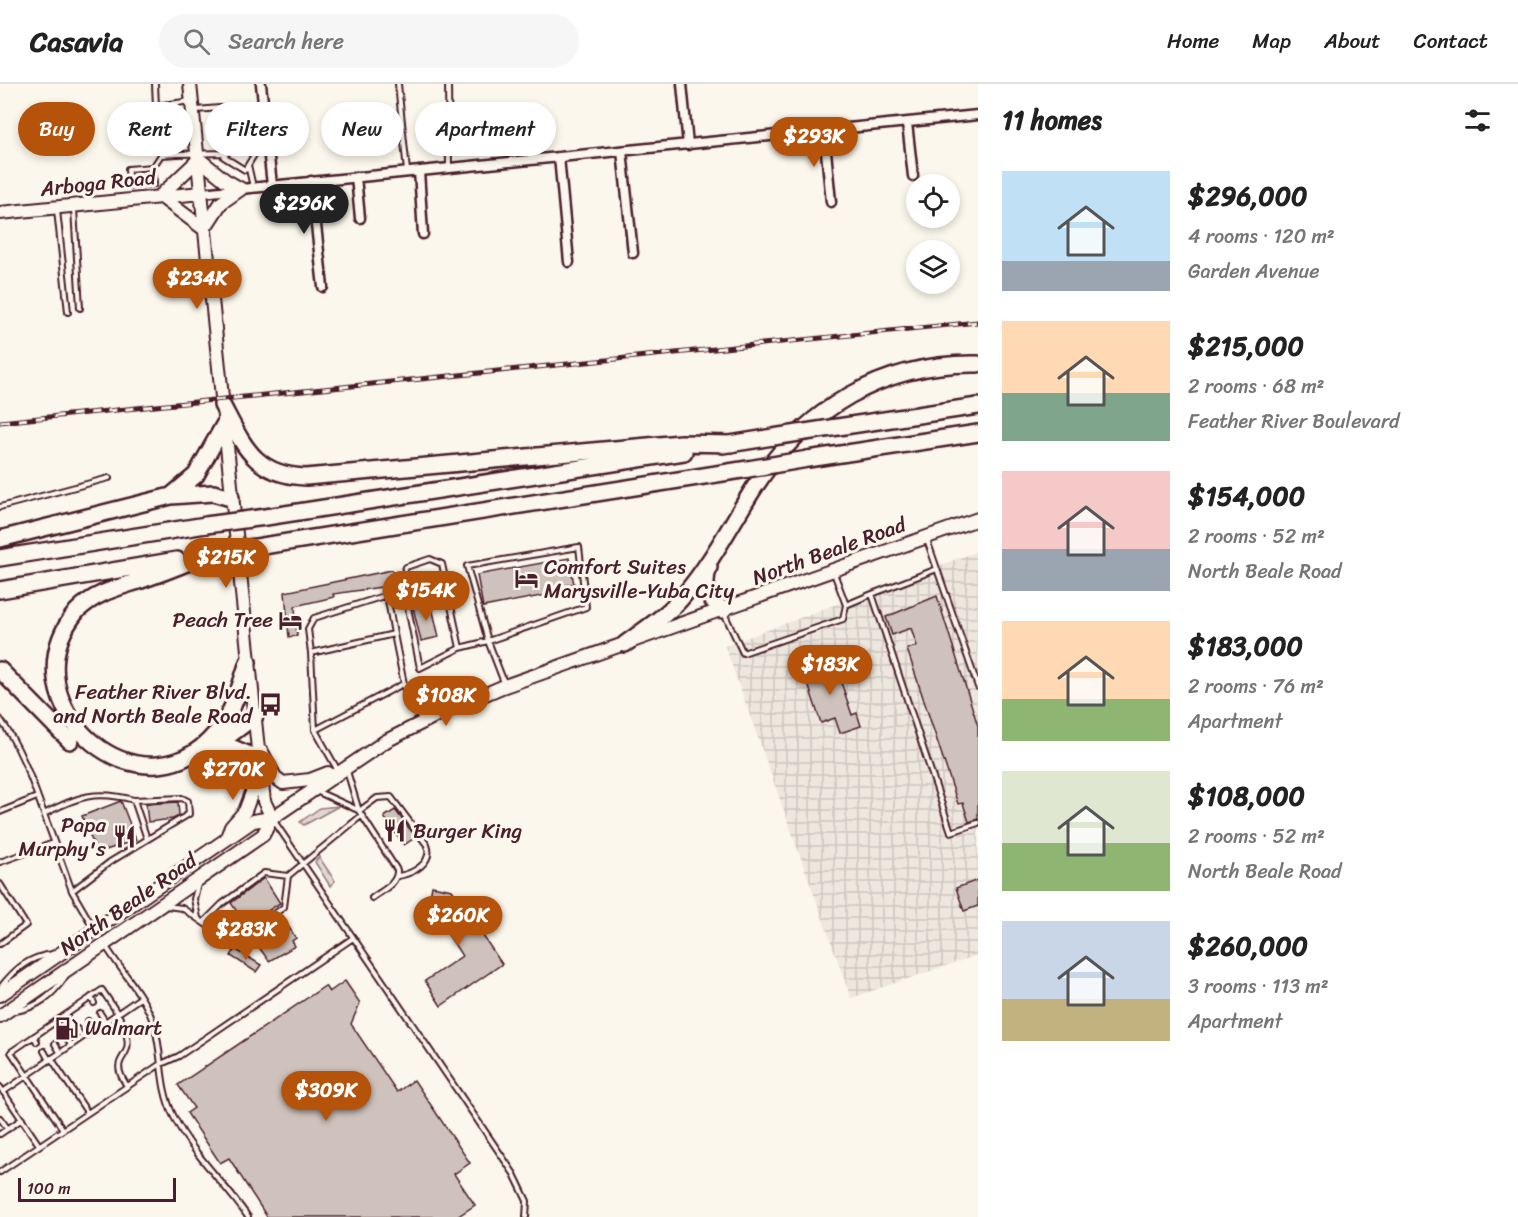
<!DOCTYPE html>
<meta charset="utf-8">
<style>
:root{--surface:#fff;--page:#f6f6f6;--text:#222;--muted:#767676;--line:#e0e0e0;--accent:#b45309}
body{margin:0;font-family:Sriracha,sans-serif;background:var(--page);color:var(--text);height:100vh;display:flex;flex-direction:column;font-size:22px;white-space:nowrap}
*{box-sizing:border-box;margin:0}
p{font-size:20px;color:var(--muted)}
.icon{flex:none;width:33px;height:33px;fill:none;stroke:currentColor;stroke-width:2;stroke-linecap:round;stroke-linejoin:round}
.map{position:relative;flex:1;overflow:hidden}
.sheet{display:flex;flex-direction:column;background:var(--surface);width:540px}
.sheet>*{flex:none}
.banner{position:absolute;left:18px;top:18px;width:570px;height:54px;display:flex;gap:12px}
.fabs{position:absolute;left:906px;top:90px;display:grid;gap:12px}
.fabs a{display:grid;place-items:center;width:54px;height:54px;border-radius:50%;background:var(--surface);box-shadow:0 3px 9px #0003;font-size:30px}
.scale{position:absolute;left:18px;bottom:15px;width:158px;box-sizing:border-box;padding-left:6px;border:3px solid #4a1f2b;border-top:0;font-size:16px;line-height:21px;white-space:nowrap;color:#4a1f2b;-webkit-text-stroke:4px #fbf7ec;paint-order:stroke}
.price{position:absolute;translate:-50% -51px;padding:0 14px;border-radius:21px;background:var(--accent);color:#fff;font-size:20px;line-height:39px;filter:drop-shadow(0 2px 3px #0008)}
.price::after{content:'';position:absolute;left:50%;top:36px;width:18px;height:14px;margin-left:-9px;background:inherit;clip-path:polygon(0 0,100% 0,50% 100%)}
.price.current{background:#222;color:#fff}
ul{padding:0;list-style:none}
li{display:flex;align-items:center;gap:18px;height:150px;padding:0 24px}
li span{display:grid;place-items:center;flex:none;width:168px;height:120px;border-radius:0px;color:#555}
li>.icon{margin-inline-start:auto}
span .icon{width:72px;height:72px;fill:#fffc;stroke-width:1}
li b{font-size:26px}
h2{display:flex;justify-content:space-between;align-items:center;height:72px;padding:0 24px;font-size:26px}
.chip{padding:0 21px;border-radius:27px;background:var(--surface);box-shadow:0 3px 9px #0003;font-size:21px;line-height:54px}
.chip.current{background:var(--accent);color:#fff}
header{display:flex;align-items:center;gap:36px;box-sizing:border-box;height:84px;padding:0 30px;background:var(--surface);border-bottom:2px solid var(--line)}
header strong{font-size:28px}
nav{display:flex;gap:33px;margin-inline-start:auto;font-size:21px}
.search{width:420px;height:54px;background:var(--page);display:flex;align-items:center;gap:15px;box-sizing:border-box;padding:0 21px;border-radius:33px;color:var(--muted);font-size:22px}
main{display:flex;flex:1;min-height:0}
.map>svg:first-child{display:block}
</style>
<header>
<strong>Casavia</strong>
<div class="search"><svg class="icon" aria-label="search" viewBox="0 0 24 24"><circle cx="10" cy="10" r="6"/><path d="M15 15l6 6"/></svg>Search here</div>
<nav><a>Home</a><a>Map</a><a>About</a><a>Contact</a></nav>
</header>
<main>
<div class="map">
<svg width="978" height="1133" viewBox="0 0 978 1133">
<defs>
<pattern id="industrial-grid" width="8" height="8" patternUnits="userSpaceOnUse" patternTransform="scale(1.5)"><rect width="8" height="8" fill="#eee7de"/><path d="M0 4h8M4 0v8" fill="none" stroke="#cec6bf"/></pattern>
<pattern id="grass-tufts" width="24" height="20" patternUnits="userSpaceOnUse" patternTransform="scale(1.5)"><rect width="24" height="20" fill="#e2d7d0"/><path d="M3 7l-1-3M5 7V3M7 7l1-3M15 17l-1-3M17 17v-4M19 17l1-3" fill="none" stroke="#c3b8b3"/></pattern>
</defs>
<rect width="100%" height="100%" fill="#fbf7ec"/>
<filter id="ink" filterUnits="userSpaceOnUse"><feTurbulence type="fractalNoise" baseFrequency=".0167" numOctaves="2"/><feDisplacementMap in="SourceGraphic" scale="12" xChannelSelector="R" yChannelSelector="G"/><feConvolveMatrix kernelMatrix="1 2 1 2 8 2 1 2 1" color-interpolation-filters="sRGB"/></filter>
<g filter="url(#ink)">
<path fill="url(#industrial-grid)" d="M978,467V871L851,914L725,562Z"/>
<path fill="url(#grass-tufts)" stroke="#967b7e" stroke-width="1.5" d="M339,722L304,741L300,738L320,724Z
M319,773L335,797L330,802L315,778Z"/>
<path fill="#cfc2bc" stroke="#4a1f2b" stroke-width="1.5" d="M569,474L574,500L567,501L568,507L483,523L477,491Z
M392,486L395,501L333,510L334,513L295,522L297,552L289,553L285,508Z
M937,512L978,642V735L969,738L963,719L958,720L907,565L917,562L911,544L892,551L886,533Z
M431,519L439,553L421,557L413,523Z
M833,574L852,631L857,629L861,642L840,649L835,634L821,639L803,585Z
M121,717L136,756L97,769L82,732Z
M178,718L179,731L173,735L148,738L146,720Z
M395,726L416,753L404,761L384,733Z
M264,794L280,819L246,841L231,819Z
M978,796V822L964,827L956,804Z
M432,802L452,806L502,880L441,922L425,897L462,872L444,844L441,847L425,842Z
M288,842L296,854L292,857L295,862L269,877L258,862Z
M235,865L261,881L256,888L231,872Z
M345,897L360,919L351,940L397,1008L414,996L470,1079L454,1090L475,1121L457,1133H267L229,1074L220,1079L187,1029L194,1024L178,1001L325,902L329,908Z"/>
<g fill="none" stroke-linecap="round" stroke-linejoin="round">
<defs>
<path id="lane" d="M155,0L156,22L191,17
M398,0L407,87
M448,0L449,83
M160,43L161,71L177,70L175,41
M139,45L190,40
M177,70L227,69L220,24L196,26
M248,81L245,86L224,73L234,58L254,71L248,81L253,103
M153,83L128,85L129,102L154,100L153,83L161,71
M74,125L80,224
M57,126L68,228
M0,423L109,394
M927,456L978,603
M834,489L846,521L872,510L951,748L978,739
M872,510L937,485
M724,529L743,569L843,535L846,521
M460,564L420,584L402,494L406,483L430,475L442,480L460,564L488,557L467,482L579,463L586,523L488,557L505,601
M311,569L308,545L314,534L387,511L394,550
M0,635C21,664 32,697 44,730
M315,646L403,600
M337,685L315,646L311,569L394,550L405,605L422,637
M347,687L359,727L397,786C398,800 381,807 372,814
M316,707L358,726
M359,727L377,714L391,713L427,761C434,779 412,790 398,792
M0,728L37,713
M274,737L514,1090L527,1117L526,1133
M0,778L54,759
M0,800L26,841L0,860
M72,807L110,778L189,730L188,717L182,714L134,716L147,755
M167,822L182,824L220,850L242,853L284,823L288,792L361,732
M198,834L194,815L198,800
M204,838L222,820L264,789L288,792
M93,843L72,807L44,730C78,712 96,706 134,716
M105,861C121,887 147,914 155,944C163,974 159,1004 174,1033C193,1071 225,1099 248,1133
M0,904C15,885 28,873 53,870
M91,913L94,919
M16,927C38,923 52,912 65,893
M100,929L105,937
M88,937L93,945
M77,945L82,953
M34,952L37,958
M66,953L71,961
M55,960L60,968
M44,967L49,976
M51,974L87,1028
M0,1003L39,1061
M3,1008L140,914
M0,1034L8,1045
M62,1044L11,968L102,906C111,920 124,936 127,953C132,977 107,972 127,1002
M0,1050L22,1035
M0,1088L159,981L179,972L353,854"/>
<path id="street" d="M261,0L272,101
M682,0L688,61
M907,39L913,92
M824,47L831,118
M622,67L633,169
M559,73L569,178
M419,87L423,150
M356,93L360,134
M311,97L323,203
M201,109L978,31"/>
<path id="secondary" d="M190,0L259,675L264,717L272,734
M160,112L199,75L225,96L241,105
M160,112L204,145
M0,129L201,109
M204,145L221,119L241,105
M262,668L275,693L283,699L310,696L328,689
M227,753L231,743L245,727L259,690
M0,911L253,737L272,734L386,657L441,629L502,603L978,435
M0,932L263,751L272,734"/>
<path id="highway" d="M222,321C244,362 254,391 306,393L681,359L732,360
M831,344L978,322
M723,361L773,353
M808,375L978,349
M171,412L196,391L224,341
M266,433L684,368
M0,455L171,412L213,409L231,414
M269,461L748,385
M209,470C189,478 170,486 150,493C123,503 98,506 77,527C0,620 147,747 222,641C235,623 241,599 248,578
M0,474L206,441
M709,483C702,502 707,514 723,526
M0,506L177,476
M625,560C645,545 668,531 684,511C712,478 731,440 754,404C805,325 883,278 978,280
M0,586L70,657
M215,666L228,662L259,675
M203,671L255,632"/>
</defs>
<use href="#lane" stroke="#4a1f2b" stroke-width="8"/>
<use href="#street" stroke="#4a1f2b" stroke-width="13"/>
<use href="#secondary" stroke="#4a1f2b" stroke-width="16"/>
<use href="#highway" stroke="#4a1f2b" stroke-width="20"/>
<use href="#lane" stroke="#fbf7ec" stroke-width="4"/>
<use href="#street" stroke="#fbf7ec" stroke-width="8"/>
<use href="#secondary" stroke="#fbf7ec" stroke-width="12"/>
<use href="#highway" stroke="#fbf7ec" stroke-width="15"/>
<defs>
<path id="rail" d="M0,338L978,238"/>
</defs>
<use href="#rail" stroke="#4a1f2b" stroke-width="5"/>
<use href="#rail" stroke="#fbf7ec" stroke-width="3" stroke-dasharray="9" stroke-linecap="butt"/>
<defs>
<path id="highway-bridge" d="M773,353L831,344
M748,385L808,375
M206,441L266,433
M209,470L269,461"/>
</defs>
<use href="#highway-bridge" stroke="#4a1f2b" stroke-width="20" stroke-linecap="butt"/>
<use href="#highway-bridge" stroke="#fbf7ec" stroke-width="15"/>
</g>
</g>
<defs>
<symbol id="hotel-bare" viewBox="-9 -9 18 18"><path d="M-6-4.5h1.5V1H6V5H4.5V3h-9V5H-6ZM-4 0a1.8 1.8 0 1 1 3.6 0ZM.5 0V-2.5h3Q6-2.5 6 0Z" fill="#4a1f2b" stroke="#fbf7ec" stroke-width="2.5" paint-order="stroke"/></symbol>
<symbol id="bus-bare" viewBox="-9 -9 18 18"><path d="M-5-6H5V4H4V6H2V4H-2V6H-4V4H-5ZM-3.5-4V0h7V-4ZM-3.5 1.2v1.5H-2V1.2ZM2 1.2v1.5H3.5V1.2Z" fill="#4a1f2b" stroke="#fbf7ec" stroke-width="2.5" paint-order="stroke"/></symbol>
<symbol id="restaurant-bare" viewBox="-9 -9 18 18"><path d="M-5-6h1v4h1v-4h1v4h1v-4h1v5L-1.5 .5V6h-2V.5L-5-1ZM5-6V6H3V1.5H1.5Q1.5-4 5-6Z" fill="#4a1f2b" stroke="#fbf7ec" stroke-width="2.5" paint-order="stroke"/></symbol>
<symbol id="fuel-bare" viewBox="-9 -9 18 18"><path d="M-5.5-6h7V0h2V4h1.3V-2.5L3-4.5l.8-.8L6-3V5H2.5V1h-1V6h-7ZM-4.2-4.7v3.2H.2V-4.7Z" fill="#4a1f2b" stroke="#fbf7ec" stroke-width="2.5" paint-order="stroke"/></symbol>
</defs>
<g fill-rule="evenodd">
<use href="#hotel-bare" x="510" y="478" width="33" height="33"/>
<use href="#hotel-bare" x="274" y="520" width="33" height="33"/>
<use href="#bus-bare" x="254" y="604" width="33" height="33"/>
<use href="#restaurant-bare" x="378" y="730" width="33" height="33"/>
<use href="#restaurant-bare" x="108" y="736" width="33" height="33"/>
<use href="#fuel-bare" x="50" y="928" width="33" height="33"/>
</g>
<g text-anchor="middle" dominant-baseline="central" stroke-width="6" stroke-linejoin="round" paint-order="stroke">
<g font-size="21" fill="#4a1f2b" stroke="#fbf7ec">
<text transform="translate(98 99) rotate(-6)">Arboga Road</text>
<text transform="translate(829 467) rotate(-20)">North Beale Road</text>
<text transform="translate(128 820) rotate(-35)">North Beale Road</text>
</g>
<g font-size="21" fill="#4a1f2b" stroke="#fbf7ec" text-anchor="start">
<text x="544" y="483">Comfort Suites<tspan x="544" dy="24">Marysville-Yuba City</tspan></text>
<text x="273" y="536" text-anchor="end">Peach Tree</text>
<text x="252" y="608" text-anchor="end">Feather River Blvd.<tspan x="252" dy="24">and North Beale Road</tspan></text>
<text x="106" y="741" text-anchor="end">Papa<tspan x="106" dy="24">Murphy's</tspan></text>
<text x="413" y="747">Burger King</text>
<text x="85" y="944">Walmart</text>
</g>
</g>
</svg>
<div class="fabs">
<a><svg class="icon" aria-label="locate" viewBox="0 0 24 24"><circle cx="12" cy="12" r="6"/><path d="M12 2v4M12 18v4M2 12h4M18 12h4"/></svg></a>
<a><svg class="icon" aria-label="layers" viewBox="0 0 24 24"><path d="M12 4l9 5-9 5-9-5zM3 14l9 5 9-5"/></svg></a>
</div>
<div class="scale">100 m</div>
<b class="price" style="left:814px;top:84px">$293K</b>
<b class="price current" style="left:304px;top:151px">$296K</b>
<b class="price" style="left:197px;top:226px">$234K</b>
<b class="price" style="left:226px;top:505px">$215K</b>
<b class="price" style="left:426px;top:538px">$154K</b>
<b class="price" style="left:830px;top:612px">$183K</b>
<b class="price" style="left:446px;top:643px">$108K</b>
<b class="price" style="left:233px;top:717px">$270K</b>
<b class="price" style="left:458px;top:863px">$260K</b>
<b class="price" style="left:246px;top:877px">$283K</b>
<b class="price" style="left:326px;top:1038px">$309K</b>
<div class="banner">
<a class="chip current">Buy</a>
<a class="chip">Rent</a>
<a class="chip">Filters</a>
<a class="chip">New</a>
<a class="chip">Apartment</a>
</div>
</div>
<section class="sheet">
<h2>11 homes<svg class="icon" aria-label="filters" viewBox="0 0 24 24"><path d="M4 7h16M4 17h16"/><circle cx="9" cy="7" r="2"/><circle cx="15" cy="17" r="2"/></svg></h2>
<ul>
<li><span style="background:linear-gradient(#bfe0f5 75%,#9aa5b1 0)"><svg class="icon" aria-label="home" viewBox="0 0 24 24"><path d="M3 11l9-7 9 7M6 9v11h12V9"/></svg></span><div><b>$296,000</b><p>4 rooms · 120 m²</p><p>Garden Avenue</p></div></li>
<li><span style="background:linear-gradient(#ffd9b3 60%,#7fa58c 0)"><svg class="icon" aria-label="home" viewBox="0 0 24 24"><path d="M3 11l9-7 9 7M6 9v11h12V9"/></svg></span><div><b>$215,000</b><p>2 rooms · 68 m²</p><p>Feather River Boulevard</p></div></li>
<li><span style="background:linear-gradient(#f6c9c9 65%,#9aa5b1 0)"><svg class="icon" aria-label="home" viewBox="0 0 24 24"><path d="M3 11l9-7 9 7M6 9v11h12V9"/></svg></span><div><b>$154,000</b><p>2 rooms · 52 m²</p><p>North Beale Road</p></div></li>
<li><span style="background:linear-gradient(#ffd9b3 65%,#8fb573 0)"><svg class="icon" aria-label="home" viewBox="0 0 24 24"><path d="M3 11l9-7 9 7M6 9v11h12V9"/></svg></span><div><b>$183,000</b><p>2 rooms · 76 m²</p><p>Apartment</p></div></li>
<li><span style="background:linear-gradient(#dfe7d0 60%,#8fb573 0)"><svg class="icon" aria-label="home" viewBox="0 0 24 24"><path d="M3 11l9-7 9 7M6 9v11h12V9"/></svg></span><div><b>$108,000</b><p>2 rooms · 52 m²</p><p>North Beale Road</p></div></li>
<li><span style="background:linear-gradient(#c9d6e8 65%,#c2b280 0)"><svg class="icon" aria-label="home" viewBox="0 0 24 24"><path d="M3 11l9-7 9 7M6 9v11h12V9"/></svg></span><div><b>$260,000</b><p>3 rooms · 113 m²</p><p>Apartment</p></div></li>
</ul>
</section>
</main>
